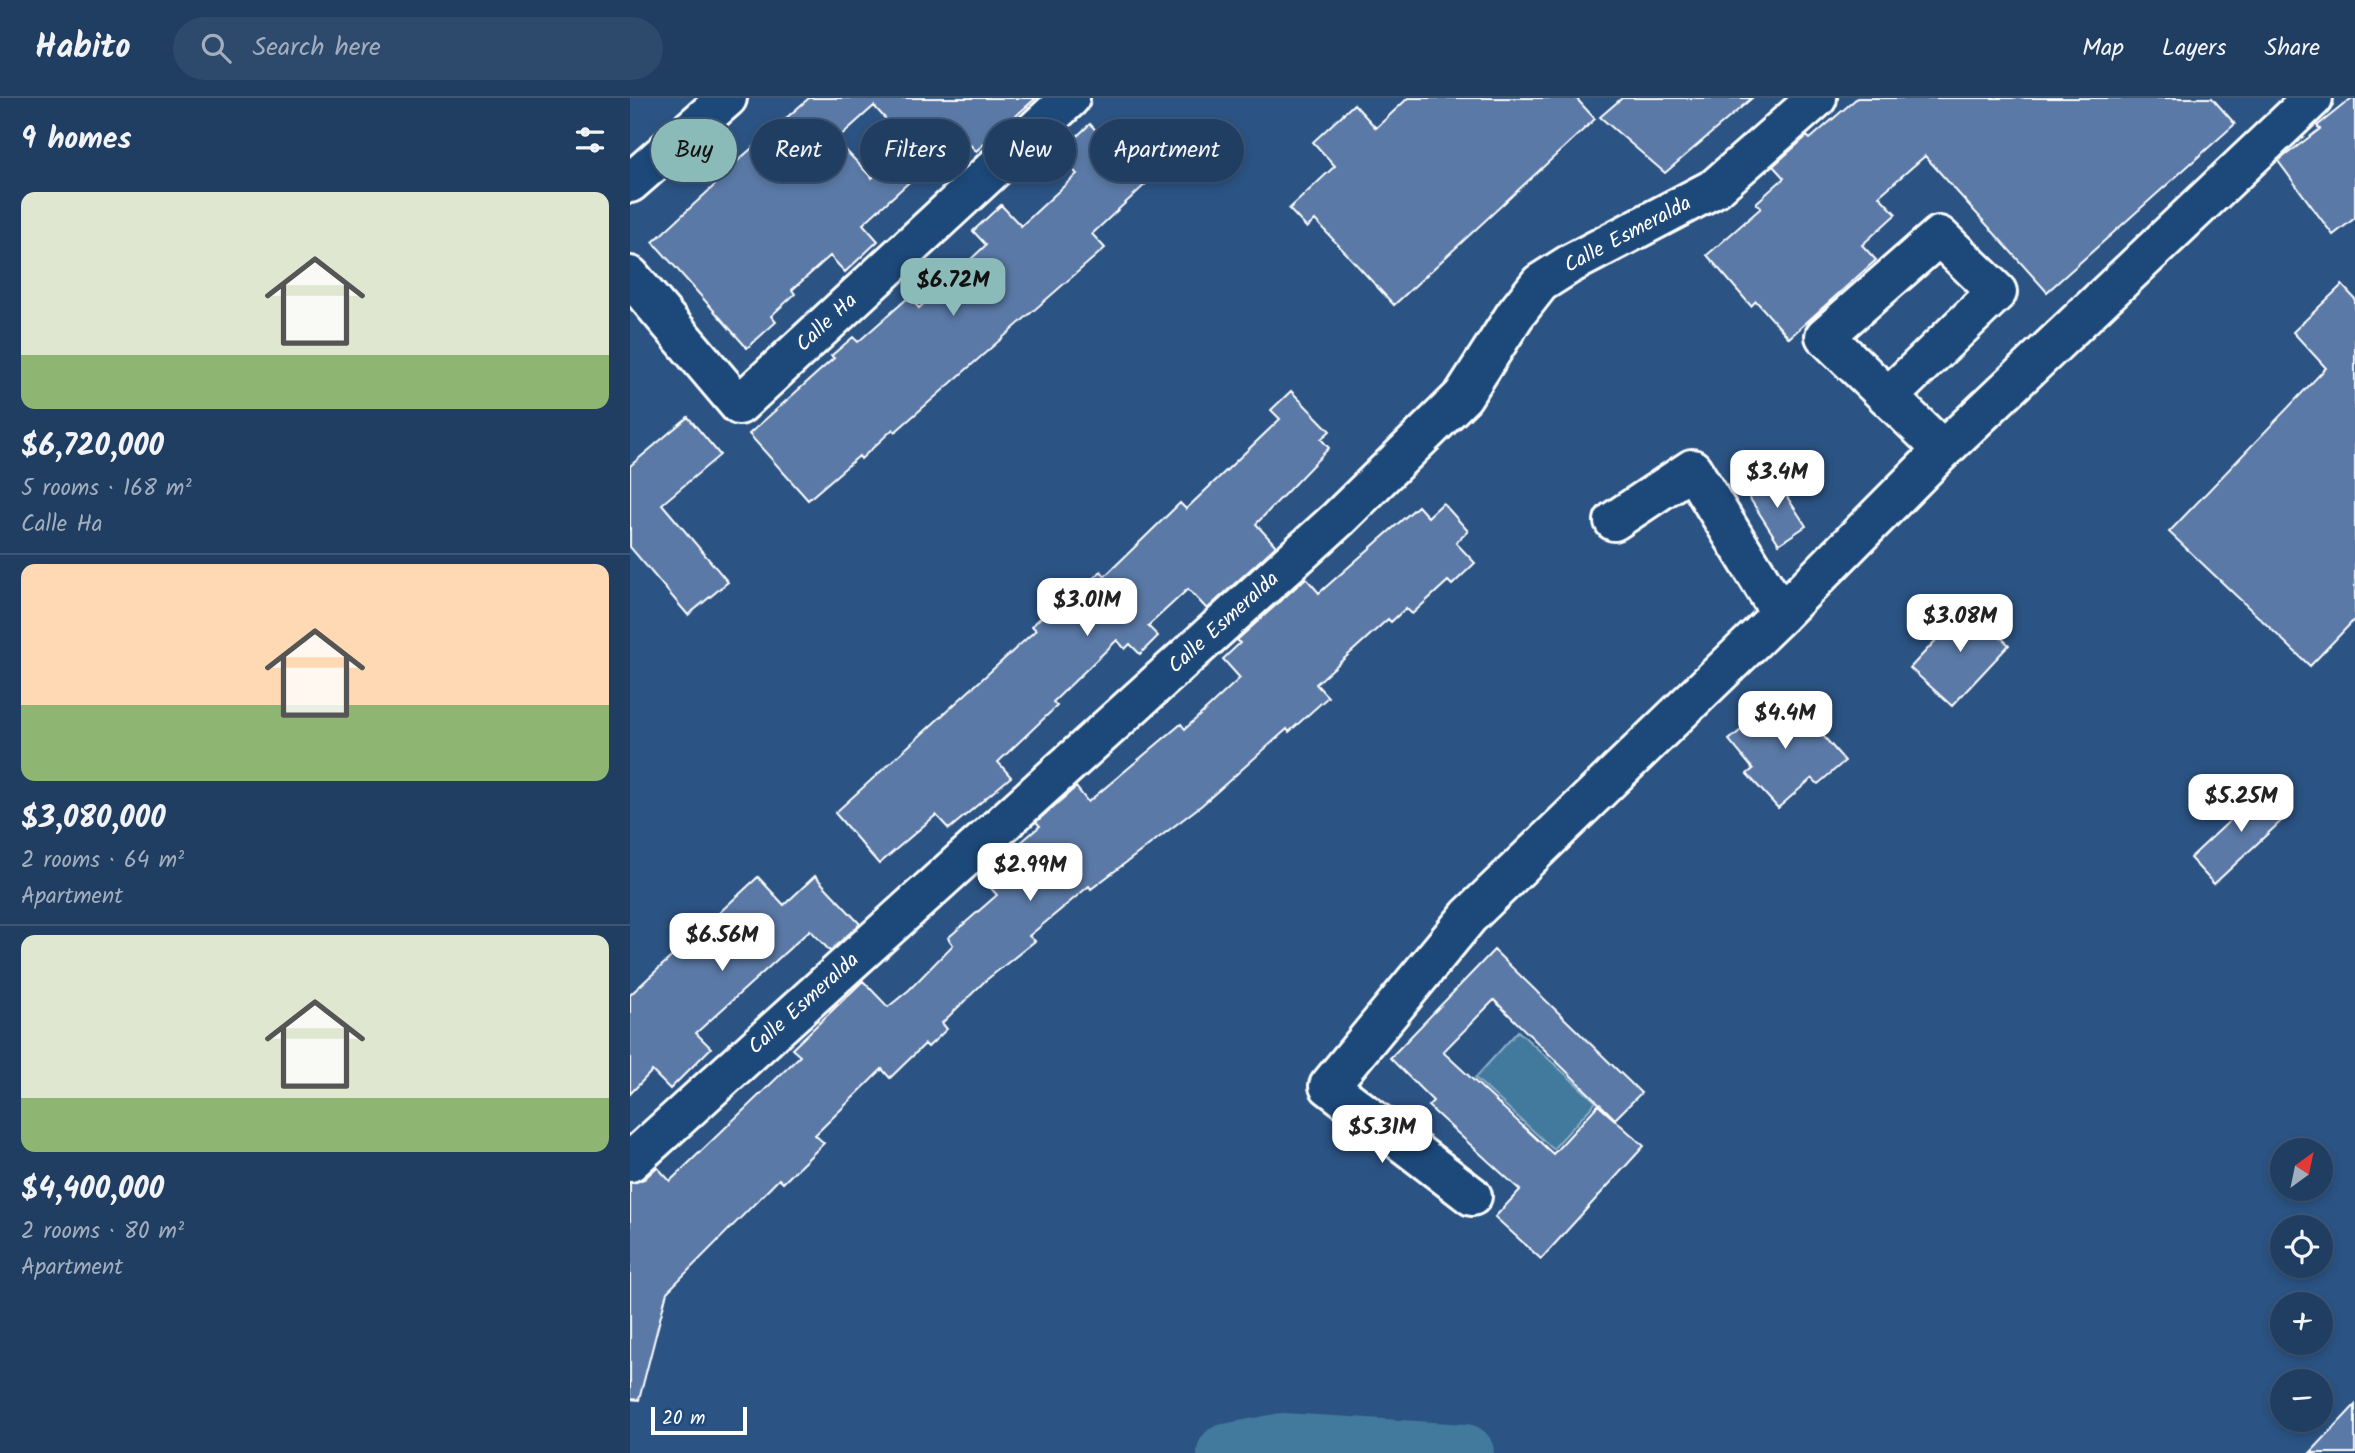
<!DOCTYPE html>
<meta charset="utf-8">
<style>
:root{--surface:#203e62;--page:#2d496b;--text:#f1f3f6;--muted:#a2aebe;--line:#3d5777;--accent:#8bbbb9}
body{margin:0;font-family:Kalam,sans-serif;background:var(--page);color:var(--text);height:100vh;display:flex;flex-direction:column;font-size:26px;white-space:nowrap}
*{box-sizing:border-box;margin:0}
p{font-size:23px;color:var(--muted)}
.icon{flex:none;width:38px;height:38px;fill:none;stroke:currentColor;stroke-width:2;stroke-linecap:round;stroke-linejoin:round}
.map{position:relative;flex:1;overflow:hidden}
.side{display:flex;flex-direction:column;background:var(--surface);width:630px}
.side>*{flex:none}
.top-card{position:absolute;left:21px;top:21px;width:665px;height:63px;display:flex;gap:14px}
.needle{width:46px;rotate:33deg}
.tools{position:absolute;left:1640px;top:1040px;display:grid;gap:14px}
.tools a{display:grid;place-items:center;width:63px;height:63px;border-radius:50%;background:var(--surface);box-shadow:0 4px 10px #0003,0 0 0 2px var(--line);font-size:35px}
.scale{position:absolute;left:21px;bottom:18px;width:96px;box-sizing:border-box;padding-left:7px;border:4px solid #fff;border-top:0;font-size:19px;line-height:24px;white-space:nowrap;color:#fff;-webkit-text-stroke:5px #1f4a7a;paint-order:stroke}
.price{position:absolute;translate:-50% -60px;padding:0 16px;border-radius:14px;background:#fff;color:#222;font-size:23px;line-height:46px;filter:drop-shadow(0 2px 4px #0008)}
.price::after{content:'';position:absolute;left:50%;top:42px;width:21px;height:16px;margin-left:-10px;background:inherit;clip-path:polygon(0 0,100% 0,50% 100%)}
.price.on{background:var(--accent);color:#111}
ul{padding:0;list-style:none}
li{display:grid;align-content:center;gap:14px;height:371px;padding:0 21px}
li+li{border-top:2px solid var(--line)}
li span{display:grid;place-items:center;height:217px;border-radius:14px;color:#555}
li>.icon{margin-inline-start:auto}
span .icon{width:126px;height:126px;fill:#fffc;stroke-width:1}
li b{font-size:30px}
h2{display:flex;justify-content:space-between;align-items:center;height:84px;padding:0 21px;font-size:30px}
.pill{padding:0 24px;border-radius:32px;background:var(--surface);box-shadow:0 4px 10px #0003,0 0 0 2px var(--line);font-size:24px;line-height:63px}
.pill.on{background:var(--accent);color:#111}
header{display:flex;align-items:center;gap:42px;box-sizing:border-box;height:98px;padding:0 35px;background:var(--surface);border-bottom:2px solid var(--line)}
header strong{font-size:33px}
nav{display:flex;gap:38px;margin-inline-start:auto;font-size:24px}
.search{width:490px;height:63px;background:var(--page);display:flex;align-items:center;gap:18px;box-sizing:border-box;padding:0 24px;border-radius:38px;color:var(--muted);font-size:26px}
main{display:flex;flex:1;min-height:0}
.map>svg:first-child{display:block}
</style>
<header>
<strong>Habito</strong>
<div class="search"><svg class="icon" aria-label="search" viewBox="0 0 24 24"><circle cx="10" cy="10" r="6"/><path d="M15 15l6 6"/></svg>Search here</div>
<nav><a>Map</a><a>Layers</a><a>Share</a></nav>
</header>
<main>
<section class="side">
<h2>9 homes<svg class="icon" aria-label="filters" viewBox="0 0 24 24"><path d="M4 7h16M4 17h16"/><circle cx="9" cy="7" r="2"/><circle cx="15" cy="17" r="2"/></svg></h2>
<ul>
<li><span style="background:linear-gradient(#dfe7d0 75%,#8fb573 0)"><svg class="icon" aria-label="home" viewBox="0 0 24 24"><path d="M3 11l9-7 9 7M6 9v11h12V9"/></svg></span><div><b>$6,720,000</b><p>5 rooms · 168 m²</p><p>Calle Ha</p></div></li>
<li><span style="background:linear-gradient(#ffd9b3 65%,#8fb573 0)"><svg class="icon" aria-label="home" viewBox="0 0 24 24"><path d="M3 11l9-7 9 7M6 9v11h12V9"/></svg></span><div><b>$3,080,000</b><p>2 rooms · 64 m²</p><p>Apartment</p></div></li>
<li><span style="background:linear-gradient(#dfe7d0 75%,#8fb573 0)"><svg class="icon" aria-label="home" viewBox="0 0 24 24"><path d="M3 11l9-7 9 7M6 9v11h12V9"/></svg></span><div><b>$4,400,000</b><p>2 rooms · 80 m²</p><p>Apartment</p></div></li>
</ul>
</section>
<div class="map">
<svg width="1725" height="1355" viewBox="0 0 1725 1355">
<rect width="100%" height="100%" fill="#2b5383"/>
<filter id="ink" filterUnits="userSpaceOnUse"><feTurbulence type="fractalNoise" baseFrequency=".0143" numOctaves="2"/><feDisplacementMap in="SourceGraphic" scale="14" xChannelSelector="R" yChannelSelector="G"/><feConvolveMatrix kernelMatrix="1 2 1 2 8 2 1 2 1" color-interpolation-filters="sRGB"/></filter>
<g filter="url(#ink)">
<path fill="#427a9e" stroke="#8eafc5" stroke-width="2" d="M888,933L966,1004L923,1051L845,980Z"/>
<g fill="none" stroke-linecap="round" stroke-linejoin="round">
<path stroke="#427a9e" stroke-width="58" d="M596,1355L653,1344L835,1355"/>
</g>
<path fill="#5a79a6" stroke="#fff" stroke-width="2" fill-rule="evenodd" d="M179,0H406L346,53L331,37L233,126L248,143L215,174L200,158L162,192L165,196L141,218L146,224L117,250L23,144L85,87L65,65L86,45L105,65ZM244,8L278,46L242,80L206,42Z
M778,0H946L965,21L764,207L685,122L677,130L659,111L705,68L683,44L724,6L746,30Z
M992,0H1122L1035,75L970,19Z
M1227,0H1582L1605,26L1417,194L1295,58L1249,98L1266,116L1232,147L1246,162L1159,240L1126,203L1121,208L1077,157L1131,110L1126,105L1154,80L1143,68L1177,38L1180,41Z
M1722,0H1725V120L1703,137L1648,63L1690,31L1687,28Z
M460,26L479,46L497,29L534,69L462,136L475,150L265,334L263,331L231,361L229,358L178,402L119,336L204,260L201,258L223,239L228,244L279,199L289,210L356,147L343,133L371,107L391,128L447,76L428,56Z
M1712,187L1725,201V521L1680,568L1539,434L1696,270L1663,234Z
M661,293L700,333L691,341L699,350L626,426L646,448L577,511L558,491L518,528L528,538L510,556L500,546L495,551L487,542L423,604L427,608L368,664L381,679L319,731L306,717L249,766L205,715L406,532L402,528L424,507L429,513L471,473L475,478L550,405L556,411L650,321L641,312Z
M58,319L90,357L32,406L98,484L58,517L0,449V368Z
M1144,379L1176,428L1149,446L1117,396Z
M813,405L838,433L826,445L845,465L822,487L818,483L782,516L776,510L761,524L758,521L686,586L698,599L659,634L657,631L572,707L461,791L459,788L399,838L405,843L355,883L312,925L317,931L298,949L295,946L260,980L252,971L185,1037L194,1045L153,1085L149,1081L37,1194L9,1302L0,1301V1085L14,1081L27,1069L40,1083L170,958L162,951L233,883L258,909L279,892L323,847L318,840L367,797L351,779L410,728L406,724L446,689L458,704L551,626L555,631L610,580L593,561L610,545L607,542L676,480L689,495L788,408L798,419Z
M1333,503L1379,547L1322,608L1280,570L1320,527L1314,522Z
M1156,595L1215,663L1188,686L1182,680L1148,710L1117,676L1123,671L1099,642Z
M1639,686L1663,712L1584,786L1560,760Z
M185,778L230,826L200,853L180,832L66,935L81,950L40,991L22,973L0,996V897L128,779L154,807Z
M864,852L1011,995L985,1021L864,902L813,954L923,1056L968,1007L1014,1048L911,1161L865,1119L890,1092L798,1008L803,1003L760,960Z
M1725,1307V1355H1680Z"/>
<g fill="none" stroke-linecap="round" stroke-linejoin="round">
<defs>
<path id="minor" d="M0,85L97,0
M1309,138L1367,194L1258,299L1195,238Z
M0,178L109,307L440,0
M1258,299L1313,352
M984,423L1062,371L1151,516
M0,1064L708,421L833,298L885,217L910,185L940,166L1085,90L1187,0
M842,1098L699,988L839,818L1151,516L1313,352L1683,0"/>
</defs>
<use href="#minor" stroke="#fff" stroke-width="44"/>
<use href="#minor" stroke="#1f4a7a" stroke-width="38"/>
</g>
</g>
<g text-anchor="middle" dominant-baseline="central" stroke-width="6" stroke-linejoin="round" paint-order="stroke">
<g font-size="21" fill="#fff" stroke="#1f4a7a">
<text transform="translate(998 137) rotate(-28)">Calle Esmeralda</text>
<text transform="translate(197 225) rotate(-43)">Calle Ha</text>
<text transform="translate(594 525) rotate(-42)">Calle Esmeralda</text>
<text transform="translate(174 906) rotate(-42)">Calle Esmeralda</text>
</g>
</g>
</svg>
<div class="tools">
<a><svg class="needle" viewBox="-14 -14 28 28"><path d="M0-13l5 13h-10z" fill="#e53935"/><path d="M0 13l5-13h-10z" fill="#a2aebe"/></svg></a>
<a><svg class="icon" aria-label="locate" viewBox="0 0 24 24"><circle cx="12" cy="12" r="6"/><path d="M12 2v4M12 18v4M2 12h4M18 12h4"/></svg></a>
<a>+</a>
<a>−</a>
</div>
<div class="scale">20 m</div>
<b class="price on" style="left:323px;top:220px">$6.72M</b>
<b class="price" style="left:1147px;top:412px">$3.4M</b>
<b class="price" style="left:457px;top:540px">$3.01M</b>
<b class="price" style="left:1330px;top:556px">$3.08M</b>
<b class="price" style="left:1155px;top:653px">$4.4M</b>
<b class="price" style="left:1611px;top:736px">$5.25M</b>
<b class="price" style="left:400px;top:805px">$2.99M</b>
<b class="price" style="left:92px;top:875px">$6.56M</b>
<b class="price" style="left:752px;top:1067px">$5.31M</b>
<div class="top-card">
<a class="pill on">Buy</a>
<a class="pill">Rent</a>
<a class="pill">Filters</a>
<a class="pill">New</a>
<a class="pill">Apartment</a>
</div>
</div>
</main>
